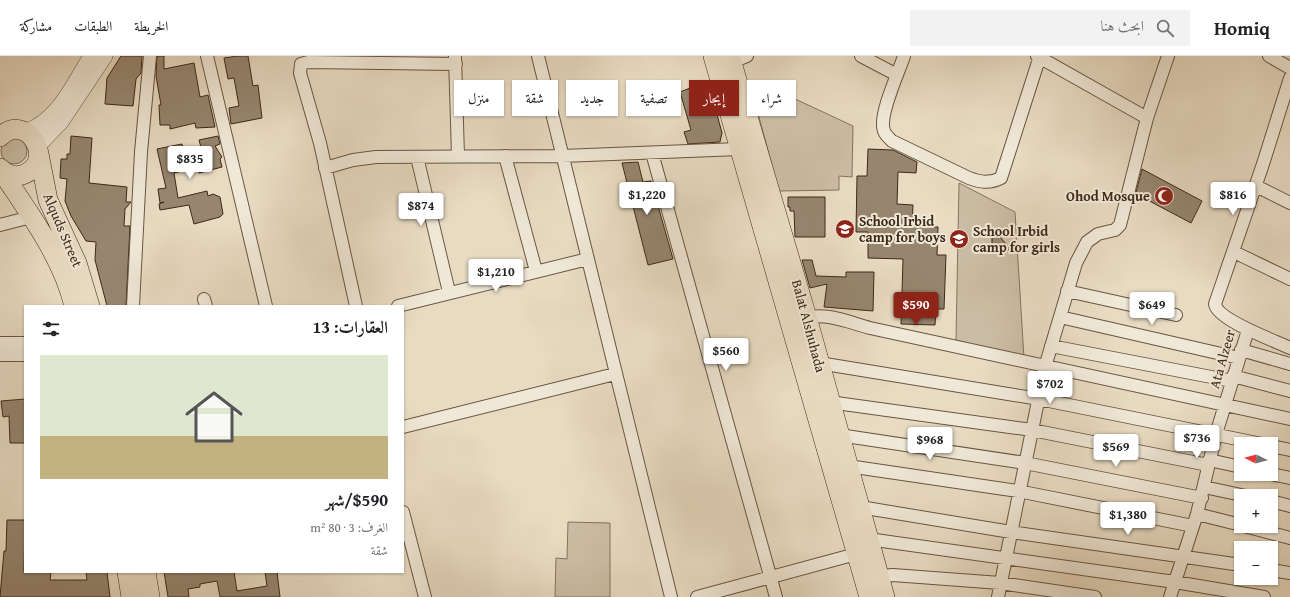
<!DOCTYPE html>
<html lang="ar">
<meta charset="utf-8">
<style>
:root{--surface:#fff;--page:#f2f2f2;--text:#202124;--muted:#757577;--line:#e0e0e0;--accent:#8f2418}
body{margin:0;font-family:"Gentium Book Plus",Amiri,serif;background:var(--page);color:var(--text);direction:rtl;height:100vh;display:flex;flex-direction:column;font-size:15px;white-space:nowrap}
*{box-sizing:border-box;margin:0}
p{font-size:13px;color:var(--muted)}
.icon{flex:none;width:22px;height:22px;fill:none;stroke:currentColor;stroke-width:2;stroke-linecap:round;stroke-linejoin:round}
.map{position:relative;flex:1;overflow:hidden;direction:ltr}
.side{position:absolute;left:24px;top:249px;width:380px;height:268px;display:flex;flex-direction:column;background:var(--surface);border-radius:0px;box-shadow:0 1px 3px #0004;direction:rtl}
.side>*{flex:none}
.hud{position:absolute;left:416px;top:24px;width:380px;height:36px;direction:rtl;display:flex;gap:8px}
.needle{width:26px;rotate:276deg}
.controls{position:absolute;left:1234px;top:381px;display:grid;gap:8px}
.controls a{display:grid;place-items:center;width:44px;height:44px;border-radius:0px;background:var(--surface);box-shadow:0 1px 3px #0004;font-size:20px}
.price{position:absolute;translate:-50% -34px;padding:0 9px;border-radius:4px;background:#fff;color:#222;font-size:13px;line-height:26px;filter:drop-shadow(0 1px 2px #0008)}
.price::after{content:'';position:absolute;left:50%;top:24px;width:12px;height:9px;margin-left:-6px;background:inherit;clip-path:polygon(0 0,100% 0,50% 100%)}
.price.active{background:var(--accent);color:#fff}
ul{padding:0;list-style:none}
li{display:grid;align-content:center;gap:8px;height:212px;padding:0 16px}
li span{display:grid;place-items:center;height:124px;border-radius:0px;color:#555}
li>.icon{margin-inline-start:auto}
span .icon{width:72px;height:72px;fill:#fffc;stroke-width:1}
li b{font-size:17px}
h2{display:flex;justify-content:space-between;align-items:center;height:48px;padding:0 16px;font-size:17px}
.tag{padding:0 14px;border-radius:0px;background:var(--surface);box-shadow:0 1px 3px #0004;font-size:14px;line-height:36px}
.tag.active{background:var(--accent);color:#fff}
header{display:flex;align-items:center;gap:24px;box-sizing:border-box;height:56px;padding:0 20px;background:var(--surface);border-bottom:1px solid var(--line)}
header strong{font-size:19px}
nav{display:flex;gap:22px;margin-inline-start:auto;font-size:14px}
.search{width:280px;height:36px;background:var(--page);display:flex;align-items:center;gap:10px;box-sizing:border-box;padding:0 14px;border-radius:0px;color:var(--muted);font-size:15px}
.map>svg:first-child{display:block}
</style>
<header>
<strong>Homiq</strong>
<div class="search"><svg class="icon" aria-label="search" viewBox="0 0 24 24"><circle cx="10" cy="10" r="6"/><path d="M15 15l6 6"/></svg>ابحث هنا</div>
<nav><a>الخريطة</a><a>الطبقات</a><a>مشاركة</a></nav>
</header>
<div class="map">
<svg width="1290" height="541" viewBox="0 0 1290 541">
<rect width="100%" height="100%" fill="#e8dbc2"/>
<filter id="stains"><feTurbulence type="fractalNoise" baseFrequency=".005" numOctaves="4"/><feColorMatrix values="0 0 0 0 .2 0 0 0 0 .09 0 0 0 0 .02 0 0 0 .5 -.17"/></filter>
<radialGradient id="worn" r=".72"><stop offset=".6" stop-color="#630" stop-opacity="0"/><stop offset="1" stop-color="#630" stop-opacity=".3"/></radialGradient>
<path fill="#cbbda5" stroke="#84735e" d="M762,25L777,32L776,34L853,70L852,121L839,120V134L779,135L752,35L753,30Z
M1 95a13 13 0 1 1 26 0a13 13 0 1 1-26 0Z
M959,127L1015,156L1024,302L956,284Z
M568,466L610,467V541H555L556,502L567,503Z"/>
<path fill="#968670" stroke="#3e2917" d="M121,0H142L141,17L136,23L133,50L105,48L107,22Z
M157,0H164V13L194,7L200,41L208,39L215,71L196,72L195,67L170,73V69H160L159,49H161L156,20Z
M238,0H248L253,30L258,29L262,62L231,68L229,52L239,50L234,22L228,23L224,2Z
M708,25L722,77L720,86L688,88L684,76L691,74L680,36Z
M71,80L92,82L89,127L127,131L126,146H131L125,153L124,170H130L126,250H107L95,204L96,186L86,185L71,160L65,145L67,123L60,122L61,103H67V98H70Z
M218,80L220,88L215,90L222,101L220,103L222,111L199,117L197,111L174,117L178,142L207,135L208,140L213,138L220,141L223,158L220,161L194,168L189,149L160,154L159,148L164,146L160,147L158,133L166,132L157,93L182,88L186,104L203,99L199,84Z
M868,93L893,94L917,106L916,117L898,116L897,148L913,149L912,170L938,171L937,199H946L944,253H936L935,269L901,268L903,203L868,202V176H856L857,120H867Z
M638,106L643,126L651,125L673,203L648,209L622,107Z
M1142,113L1202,145L1191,167L1140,140H1135Z
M788,141H825V181H795L794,155H790V151H788Z
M992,181H1000L1011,194H992Z
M802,204H812L816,220L846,221V216H874L873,255L824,251L827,228L810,232Z
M25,343V387H10L9,360L3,361L1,345Z
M7,464H25L24,516H51L50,524H87L86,516H107L110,541H0L4,495H6Z
M164,516H234L237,535L267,530L265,516H277L280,541H220L217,525L200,528V531L188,533L189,541H168Z"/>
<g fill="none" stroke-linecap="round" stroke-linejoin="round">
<defs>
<path id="minor" d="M207,0L266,250
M538,0L671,541
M861,0L897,19
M904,0C898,18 882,52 883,69C883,77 887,80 892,85L969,122C980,126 989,128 1001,122L1040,0
M1037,0L1147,62
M1269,0L1290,12
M455,1L458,100
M732,6L747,0
M1290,22L1263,108L1215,248C1217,264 1276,285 1290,292
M652,97L776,541
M505,100L536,215
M417,101L449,236
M325,112L353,104L376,101L562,100L739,93
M1256,130L1290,147
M0,169L31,161
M1234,196L1290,223
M1067,235L1176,259
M204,243L206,250
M133,250L141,96L150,0
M356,250L320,87L300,17L301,8L308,6L456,8
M398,250L588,203
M1060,261L1239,302
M802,263C824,255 848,266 870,272L1290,363
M0,287H25
M1051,290L1232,325
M1241,294L1290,308
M0,299H25
M819,307L1039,343L1262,388
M1233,320L1290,335
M829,346L1032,374L1208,409
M403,371L615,318
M839,379L1025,407L1202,442
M1271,390L1290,394
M1209,404L1241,411
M848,410L1018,435L1193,470
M1271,418L1290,422
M1204,431L1246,440
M1271,445L1290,450
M860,451L1011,476L1241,509
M403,456L425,541
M1197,458L1241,469
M1244,470L1290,482
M868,483L1175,526L1264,541
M1271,514L1290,517
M878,520L893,519L1000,527L1095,541
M697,541L856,498
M998,541L1045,311L1076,207L1087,186L1098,178L1115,174L1120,169L1147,62L1168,0
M1170,541L1197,458L1216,378L1248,274"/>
<path id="tertiary" d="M25,76C58,65 74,27 91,0
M38,90L61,66L105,0"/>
<path id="primary" d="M713,0L869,541
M730,0L807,261L885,541
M0,81C26,54 59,106 22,119C14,121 6,118 0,112
M39,98L48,144L77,207L90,250
M0,113C28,156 62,200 74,250
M127,516L131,541
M146,516L150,541"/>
</defs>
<use href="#minor" stroke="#685642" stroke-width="14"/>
<use href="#tertiary" stroke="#685642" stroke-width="16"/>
<use href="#primary" stroke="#3e2917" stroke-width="20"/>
<use href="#minor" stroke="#f0e8d7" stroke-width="12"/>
<use href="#tertiary" stroke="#f0e8d7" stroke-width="15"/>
<use href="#primary" stroke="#e8dbc2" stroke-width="19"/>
</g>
<defs>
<symbol id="mosque-disc" viewBox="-11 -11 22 22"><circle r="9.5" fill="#8f2418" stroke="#f0e8d7"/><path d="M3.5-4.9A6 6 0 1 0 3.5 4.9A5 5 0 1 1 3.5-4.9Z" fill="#fff"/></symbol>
<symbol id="school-disc" viewBox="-11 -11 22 22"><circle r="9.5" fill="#8f2418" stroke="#f0e8d7"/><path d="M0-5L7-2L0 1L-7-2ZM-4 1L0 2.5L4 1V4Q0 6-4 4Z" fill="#fff"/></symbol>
</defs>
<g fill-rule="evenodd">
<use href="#mosque-disc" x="1153" y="129" width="22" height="22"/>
<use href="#school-disc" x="834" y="162" width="22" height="22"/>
<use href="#school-disc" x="948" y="172" width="22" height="22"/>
</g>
<g text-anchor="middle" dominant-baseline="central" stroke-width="4" stroke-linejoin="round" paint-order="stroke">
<g font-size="14" font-weight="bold" fill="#3e2917" stroke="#f0e8d7" text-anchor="start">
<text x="1150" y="140" text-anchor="end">Ohod Mosque</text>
<text x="859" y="165">School Irbid<tspan x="859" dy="16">camp for boys</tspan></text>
<text x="973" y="175">School Irbid<tspan x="973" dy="16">camp for girls</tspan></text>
</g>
<g font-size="14" fill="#3e2917" stroke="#f0e8d7">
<text transform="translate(63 174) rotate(67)">Alquds Street</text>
<text transform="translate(809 270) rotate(75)">Balat Alshuhada</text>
<text transform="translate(1222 303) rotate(-74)">Ata Alzeer</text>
</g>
</g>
<rect width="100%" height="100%" filter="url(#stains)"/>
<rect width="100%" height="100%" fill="url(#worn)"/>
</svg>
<div class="controls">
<a><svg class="needle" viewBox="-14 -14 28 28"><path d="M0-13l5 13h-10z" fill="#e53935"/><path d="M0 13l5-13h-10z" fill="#757577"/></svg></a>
<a>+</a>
<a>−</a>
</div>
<b class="price" style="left:190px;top:124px">$835</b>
<b class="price" style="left:647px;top:160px">$1,220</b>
<b class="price" style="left:1233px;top:160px">$816</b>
<b class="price" style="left:421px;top:171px">$874</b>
<b class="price" style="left:496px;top:237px">$1,210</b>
<b class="price active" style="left:916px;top:270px">$590</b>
<b class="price" style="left:1152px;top:270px">$649</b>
<b class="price" style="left:726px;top:316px">$560</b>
<b class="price" style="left:1050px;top:349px">$702</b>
<b class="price" style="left:1197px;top:403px">$736</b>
<b class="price" style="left:930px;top:405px">$968</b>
<b class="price" style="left:1116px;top:412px">$569</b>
<b class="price" style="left:1128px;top:480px">$1,380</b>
<div class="hud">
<a class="tag">شراء</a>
<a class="tag active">إيجار</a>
<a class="tag">تصفية</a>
<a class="tag">جديد</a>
<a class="tag">شقة</a>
<a class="tag">منزل</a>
</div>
<section class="side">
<h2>العقارات: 13<svg class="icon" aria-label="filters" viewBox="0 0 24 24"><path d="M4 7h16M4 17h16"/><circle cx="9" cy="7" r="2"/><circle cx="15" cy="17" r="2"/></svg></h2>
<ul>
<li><span style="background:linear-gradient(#dfe7d0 65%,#c2b280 0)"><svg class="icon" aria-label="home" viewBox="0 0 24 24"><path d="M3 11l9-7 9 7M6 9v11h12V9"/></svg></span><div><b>$590/شهر</b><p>الغرف: 3 · 80 m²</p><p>شقة</p></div></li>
</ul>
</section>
</div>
